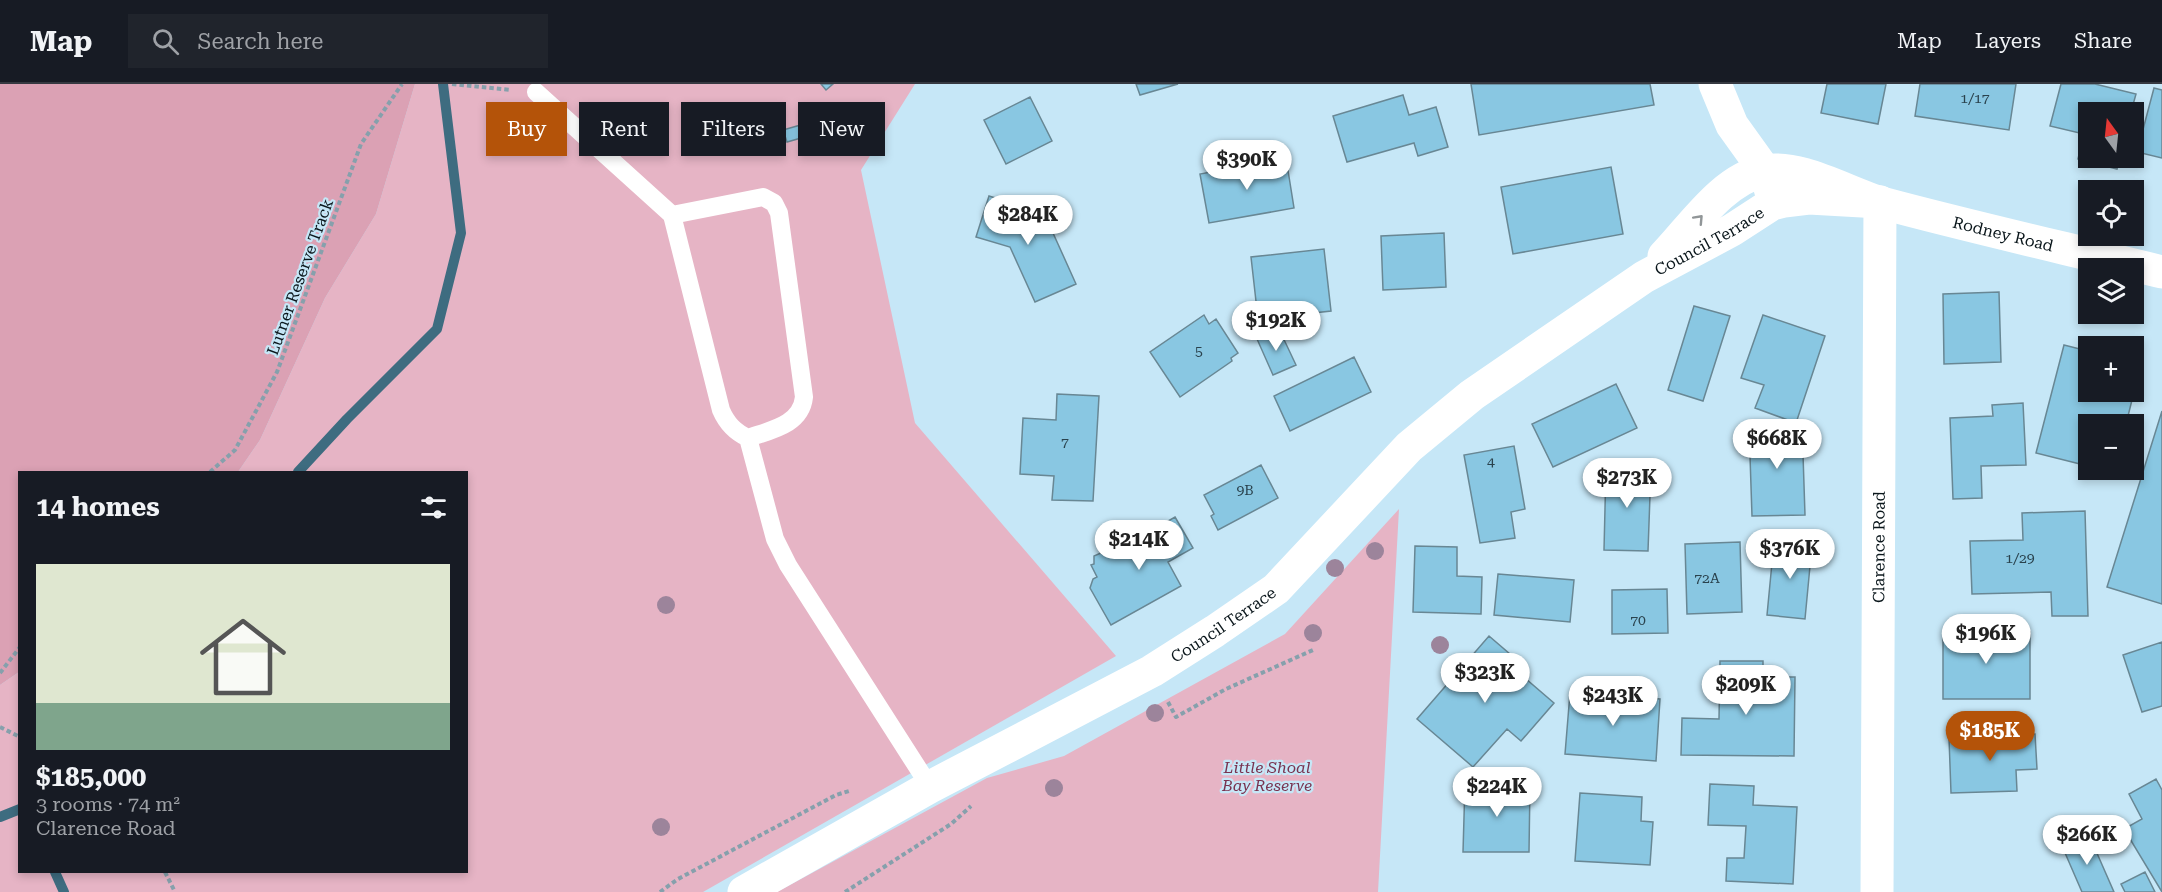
<!DOCTYPE html>
<meta charset="utf-8">
<style>
:root{--surface:#171b24;--page:#20242c;--text:#f1f3f6;--muted:#9ea1a6;--line:#363941;--accent:#b45309}
body{margin:0;font-family:"Roboto Serif",serif;background:var(--page);color:var(--text);height:100vh;display:flex;flex-direction:column;font-size:22px;white-space:nowrap}
*{box-sizing:border-box;margin:0}
p{font-size:20px;color:var(--muted)}
.icon{flex:none;width:33px;height:33px;fill:none;stroke:currentColor;stroke-width:2;stroke-linecap:round;stroke-linejoin:round}
.map{position:relative;flex:1;overflow:hidden}
.panel{position:absolute;left:18px;top:387px;width:450px;height:402px;display:flex;flex-direction:column;background:var(--surface);border-radius:0px;box-shadow:0 3px 9px #0003}
.panel>*{flex:none}
.banner{position:absolute;left:486px;top:18px;width:570px;height:54px;display:flex;gap:12px}
.needle{width:39px;rotate:345deg}
.tools{position:absolute;left:2078px;top:18px;display:grid;gap:12px}
.tools a{display:grid;place-items:center;width:66px;height:66px;border-radius:0px;background:var(--surface);box-shadow:0 3px 9px #0003;font-size:30px}
.price{position:absolute;translate:-50% -51px;padding:0 14px;border-radius:21px;background:#fff;color:#222;font-size:20px;line-height:39px;filter:drop-shadow(0 2px 3px #0008)}
.price::after{content:'';position:absolute;left:50%;top:36px;width:18px;height:14px;margin-left:-9px;background:inherit;clip-path:polygon(0 0,100% 0,50% 100%)}
.price.current{background:var(--accent);color:#fff}
ul{padding:0;list-style:none}
li{display:grid;align-content:center;gap:12px;height:318px;padding:0 18px}
li span{display:grid;place-items:center;height:186px;border-radius:0px;color:#555}
li>.icon{margin-inline-start:auto}
span .icon{width:108px;height:108px;fill:#fffc;stroke-width:1}
li b{font-size:26px}
h2{display:flex;justify-content:space-between;align-items:center;height:72px;padding:0 18px;font-size:26px}
.tag{padding:0 21px;border-radius:0px;background:var(--surface);box-shadow:0 3px 9px #0003;font-size:21px;line-height:54px}
.tag.current{background:var(--accent);color:#fff}
header{display:flex;align-items:center;gap:36px;box-sizing:border-box;height:84px;padding:0 30px;background:var(--surface);border-bottom:2px solid var(--line)}
header strong{font-size:28px}
nav{display:flex;gap:33px;margin-inline-start:auto;font-size:21px}
.search{width:420px;height:54px;background:var(--page);display:flex;align-items:center;gap:15px;box-sizing:border-box;padding:0 21px;border-radius:0px;color:var(--muted);font-size:22px}
.map>svg:first-child{display:block}
</style>
<header>
<strong>Map</strong>
<div class="search"><svg class="icon" aria-label="search" viewBox="0 0 24 24"><circle cx="10" cy="10" r="6"/><path d="M15 15l6 6"/></svg>Search here</div>
<nav><a>Map</a><a>Layers</a><a>Share</a></nav>
</header>
<div class="map">
<svg width="2162" height="808" viewBox="0 0 2162 808">
<rect width="100%" height="100%" fill="#c6e7f7"/>
<path fill="#e6b4c5" d="M415,0H915L861,86L915,339L1116,572L703,808H0V601L19,588L20,788H466V388H238L260,356L325,214L376,130Z
M1399,425L1378,808H777L987,694L1064,672L1285,550Z"/>
<path fill="#dba1b4" d="M0,0H415L376,130L325,214L260,356L238,388H20L19,588L0,601Z"/>
<g fill="none" stroke-linecap="round" stroke-linejoin="round">
<path stroke="#3e6c80" stroke-width="10" d="M298,388L347,335L437,245L461,149L443,0
M0,733L20,725
M55,788L64,808"/>
</g>
<path fill="#89c7e2" stroke="#688794" stroke-width="1.5" d="M821,0H833L826,6Z
M1136,0H1178L1140,11Z
M1471,0H1650L1654,21L1479,51Z
M1827,0H1886L1878,40L1821,29Z
M1920,0H2016L2009,46L1915,32Z
M2061,0H2095L2136,10L2131,28H2088V74H2120L2117,85L2078,75L2084,50L2050,42Z
M2154,4L2162,6V74L2137,68Z
M1403,11L1409,31L1436,23L1448,63L1418,72L1414,59L1347,78L1333,32Z
M1030,13L1052,57L1006,80L984,36Z
M804,40L808,52L787,58L783,46Z
M1286,74L1294,124L1209,139L1200,90Z
M1611,83L1623,150L1513,170L1501,103Z
M989,112L1044,129L1076,200L1035,218L1010,163L976,153Z
M1444,149L1446,203L1383,206L1381,152Z
M1324,165L1331,227L1258,235L1251,173Z
M1999,208L2001,278L1944,280L1943,210Z
M1694,222L1730,232L1703,317L1668,306Z
M1204,231L1209,240L1216,235L1238,269L1231,274L1232,277L1180,313L1150,268Z
M1763,231L1825,252L1796,339L1755,324L1764,301L1741,294Z
M1279,245L1296,281L1273,291L1257,255Z
M2064,261L2088,267V308H2133V278L2141,280L2126,340H2088V382L2036,369Z
M1354,273L1371,308L1290,347L1274,312Z
M1616,300L1637,344L1553,383L1532,340Z
M1057,310L1099,312L1093,417L1052,416L1054,392L1020,390L1023,334L1056,336Z
M2023,319L2026,381L1981,382L1982,414L1953,415L1950,334L1993,332L1992,321Z
M2162,327V520L2107,503Z
M1802,340L1805,431L1752,432L1749,342Z
M1514,362L1525,425L1511,428L1515,454L1480,459L1464,371Z
M1261,381L1278,414L1218,446L1211,432L1214,430L1204,411Z
M1606,383L1651,384L1648,467L1604,466Z
M2085,427L2088,532H2052L2051,508L1972,510L1970,457L2023,456L2022,429Z
M1175,433L1193,464L1168,478L1181,502L1111,541L1090,504L1093,495L1097,493L1091,481L1094,480V472L1103,468L1109,471Z
M1740,458L1742,528L1687,530L1685,460Z
M1774,458L1812,461L1805,535L1767,531Z
M1415,462L1457,463V492L1482,493L1481,530L1413,528Z
M1498,490L1574,496L1570,538L1494,531Z
M1667,505L1668,549L1612,550V506Z
M1943,547L2030,548V615H1943Z
M1489,552L1525,583L1519,589L1554,619L1521,657L1507,645L1473,683L1417,635Z
M2162,558V622L2142,628L2123,571Z
M1720,577H1763V593H1795L1794,672L1681,671L1682,634L1719,635Z
M1570,609L1660,615L1656,677L1565,670Z
M2035,650L2037,685L2016,686L2017,707L1951,709L1949,654Z
M2156,695L2162,706V808L2124,745L2142,735L2129,710Z
M1465,699L1530,700L1529,768H1463Z
M1710,700L1754,702L1753,721L1797,723L1793,800L1726,797L1727,774H1744L1746,742L1708,741Z
M1580,709L1642,713L1641,737L1653,738L1650,781L1575,777Z
M2089,751L2114,808H2082L2062,762Z
M2145,788L2155,808H2125L2121,800Z"/>
<g fill="none" stroke-linecap="round" stroke-linejoin="round">
<path stroke="#86a0ac" stroke-width="4" stroke-dasharray="4.5 3" stroke-linecap="butt" d="M452,0L511,6
M210,388L235,366L277,288L361,60L402,0
M0,589L20,563
M1168,618L1176,633L1226,605L1313,566
M0,643L20,653
M165,788L175,808
M660,808L678,795L836,711L849,707
M845,808L951,740L971,722"/>
<path stroke="#fff" stroke-width="18" d="M536,8L672,131L721,326C727,340 735,348 748,354L775,455L788,481L930,703
M672,131L763,113L774,119L779,129L804,313C801,341 771,346 748,354"/>
<g stroke="#fff" stroke-width="33">
<path d="M1715,0L1732,41L1765,87L1772,111"/>
<path id="s1" d="M1877,808L1880,118"/>
</g>
<g stroke="#fff" stroke-width="33">
<path id="s2" d="M1664,172C1692,143 1723,95 1764,87C1801,80 1847,109 1882,119C1975,144 2069,165 2162,188"/>
<path id="s3" d="M744,808L930,703L1152,587L1215,547L1276,505L1409,363L1472,311L1644,193L1732,146L1772,120L1784,117L1809,114L1880,118"/>
</g>
</g>
<g fill="#9c849b">
<circle cx="1375" cy="467" r="9"/>
<circle cx="1335" cy="484" r="9"/>
<circle cx="666" cy="521" r="9"/>
<circle cx="1313" cy="549" r="9"/>
<circle cx="1440" cy="561" r="9"/>
<circle cx="1155" cy="629" r="9"/>
<circle cx="1054" cy="704" r="9"/>
<circle cx="661" cy="743" r="9"/>
</g>
<defs><path id="oneway-chevron" d="M-2-3.5L2.5 0L-2 3.5" fill="none" stroke-width="1.6" stroke-linecap="round" stroke-linejoin="round" transform="scale(1.5)"/></defs>
<use stroke="#919698" href="#oneway-chevron" transform="translate(1699 135) rotate(-47)"/>
<g text-anchor="middle" dominant-baseline="central" stroke-width="4.5" stroke-linejoin="round" paint-order="stroke">
<g font-size="14" fill="#2a424d">
<text x="1975" y="14">1/17</text>
<text x="1199" y="267">5</text>
<text x="1065" y="358">7</text>
<text x="1491" y="377">4</text>
<text x="1245" y="406">9B</text>
<text x="2020" y="474">1/29</text>
<text x="1707" y="494">72A</text>
<text x="1638" y="536">70</text>
</g>
<g font-size="16" fill="#0a161b" stroke="#c6e7f7">
<text stroke="none"><textPath href="#s2" startOffset="382">Rodney Road</textPath></text>
<text stroke="none"><textPath href="#s3" startOffset="1172">Council Terrace</textPath></text>
<text transform="translate(300 193) rotate(-70)">Lutner Reserve Track</text>
<text stroke="none"><textPath href="#s1" startOffset="345">Clarence Road</textPath></text>
<text stroke="none"><textPath href="#s3" startOffset="549">Council Terrace</textPath></text>
</g>
<g font-size="16" font-style="italic" fill="#793350" stroke="#c6e7f7">
<text x="1267" y="683">Little Shoal<tspan x="1267" dy="18">Bay Reserve</tspan></text>
</g>
</g>
</svg>
<div class="tools">
<a><svg class="needle" viewBox="-14 -14 28 28"><path d="M0-13l5 13h-10z" fill="#e53935"/><path d="M0 13l5-13h-10z" fill="#9ea1a6"/></svg></a>
<a><svg class="icon" aria-label="locate" viewBox="0 0 24 24"><circle cx="12" cy="12" r="6"/><path d="M12 2v4M12 18v4M2 12h4M18 12h4"/></svg></a>
<a><svg class="icon" aria-label="layers" viewBox="0 0 24 24"><path d="M12 4l9 5-9 5-9-5zM3 14l9 5 9-5"/></svg></a>
<a>+</a>
<a>−</a>
</div>
<b class="price" style="left:1247px;top:107px">$390K</b>
<b class="price" style="left:1028px;top:162px">$284K</b>
<b class="price" style="left:1276px;top:268px">$192K</b>
<b class="price" style="left:1777px;top:386px">$668K</b>
<b class="price" style="left:1627px;top:425px">$273K</b>
<b class="price" style="left:1139px;top:487px">$214K</b>
<b class="price" style="left:1790px;top:496px">$376K</b>
<b class="price" style="left:1986px;top:581px">$196K</b>
<b class="price" style="left:1485px;top:620px">$323K</b>
<b class="price" style="left:1746px;top:632px">$209K</b>
<b class="price" style="left:1613px;top:643px">$243K</b>
<b class="price current" style="left:1990px;top:678px">$185K</b>
<b class="price" style="left:1497px;top:734px">$224K</b>
<b class="price" style="left:2087px;top:782px">$266K</b>
<div class="banner">
<a class="tag current">Buy</a>
<a class="tag">Rent</a>
<a class="tag">Filters</a>
<a class="tag">New</a>
</div>
<section class="panel">
<h2>14 homes<svg class="icon" aria-label="filters" viewBox="0 0 24 24"><path d="M4 7h16M4 17h16"/><circle cx="9" cy="7" r="2"/><circle cx="15" cy="17" r="2"/></svg></h2>
<ul>
<li><span style="background:linear-gradient(#dfe7d0 75%,#7fa58c 0)"><svg class="icon" aria-label="home" viewBox="0 0 24 24"><path d="M3 11l9-7 9 7M6 9v11h12V9"/></svg></span><div><b>$185,000</b><p>3 rooms · 74 m²</p><p>Clarence Road</p></div></li>
</ul>
</section>
</div>
